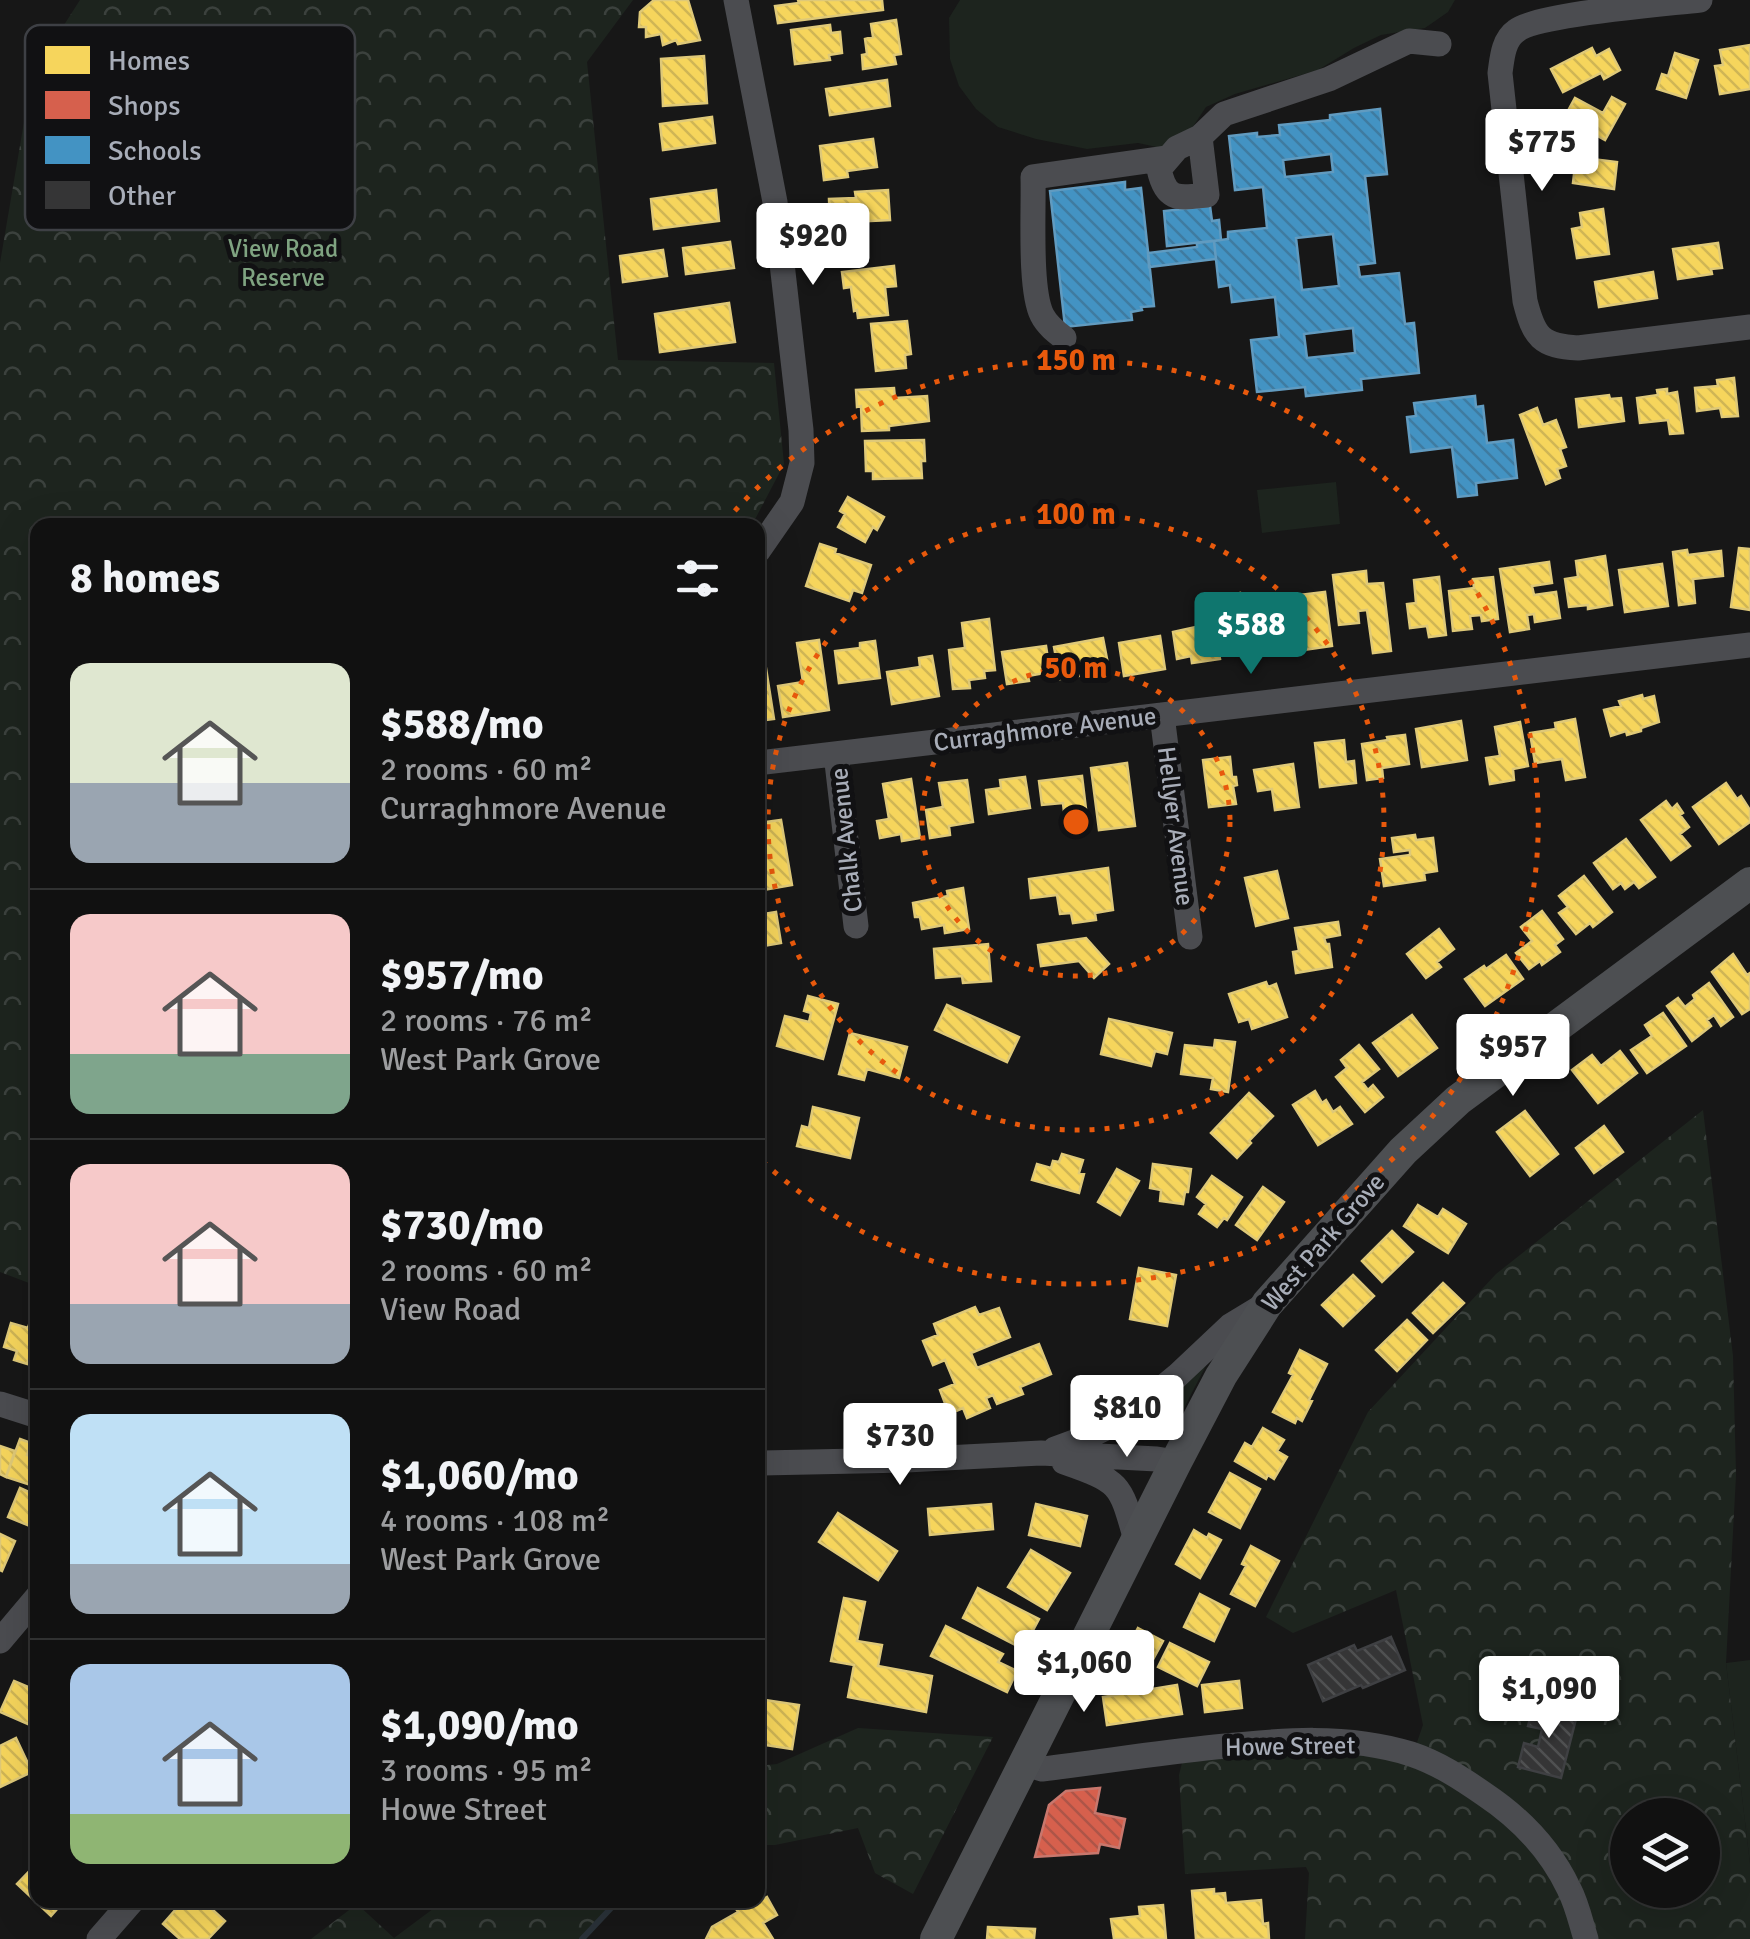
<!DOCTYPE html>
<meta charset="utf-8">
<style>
:root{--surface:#111;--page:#1a1a1a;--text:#f1f3f6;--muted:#9c9d9f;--line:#303131;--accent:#0f766e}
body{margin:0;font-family:Signika,sans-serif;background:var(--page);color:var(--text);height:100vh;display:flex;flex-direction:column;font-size:38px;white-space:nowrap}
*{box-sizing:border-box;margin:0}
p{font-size:32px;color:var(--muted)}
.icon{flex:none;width:55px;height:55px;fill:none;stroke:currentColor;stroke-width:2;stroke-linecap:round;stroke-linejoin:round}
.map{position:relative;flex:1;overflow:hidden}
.details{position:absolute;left:30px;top:518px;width:735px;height:1390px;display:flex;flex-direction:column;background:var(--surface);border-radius:20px;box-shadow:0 10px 40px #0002,0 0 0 2px var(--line)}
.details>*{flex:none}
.controls{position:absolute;left:1610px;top:1798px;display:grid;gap:20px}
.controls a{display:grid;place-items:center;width:110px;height:110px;border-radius:50%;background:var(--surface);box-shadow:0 10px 40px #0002,0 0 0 2px var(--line);font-size:50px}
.price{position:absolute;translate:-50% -85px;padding:0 22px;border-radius:10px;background:#fff;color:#222;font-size:32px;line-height:65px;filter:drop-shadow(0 2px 5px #0008)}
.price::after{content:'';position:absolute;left:50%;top:60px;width:30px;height:22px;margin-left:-15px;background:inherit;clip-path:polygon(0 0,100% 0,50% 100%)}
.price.on{background:var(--accent);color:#fff}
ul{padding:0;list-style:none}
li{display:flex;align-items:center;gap:30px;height:250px;padding:0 40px}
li+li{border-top:2px solid var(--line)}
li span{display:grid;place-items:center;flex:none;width:280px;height:200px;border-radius:20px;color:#555}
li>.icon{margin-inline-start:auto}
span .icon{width:120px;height:120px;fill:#fffc;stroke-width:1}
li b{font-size:42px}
h2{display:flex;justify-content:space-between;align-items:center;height:120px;padding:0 40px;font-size:42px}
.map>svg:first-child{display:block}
</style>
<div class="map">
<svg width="1750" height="1939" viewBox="0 0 1750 1939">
<defs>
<pattern id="forest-crowns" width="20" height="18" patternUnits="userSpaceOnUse" patternTransform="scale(2.5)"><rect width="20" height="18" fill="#1d241e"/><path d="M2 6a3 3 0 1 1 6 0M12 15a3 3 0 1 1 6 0" fill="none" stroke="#3b413d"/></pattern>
<pattern id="homes-back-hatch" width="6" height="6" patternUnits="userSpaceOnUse" patternTransform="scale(2.5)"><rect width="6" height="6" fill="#f6d55c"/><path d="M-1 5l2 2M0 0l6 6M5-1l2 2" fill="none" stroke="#cfb555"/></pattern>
<pattern id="shops-back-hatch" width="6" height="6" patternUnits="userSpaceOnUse" patternTransform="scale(2.5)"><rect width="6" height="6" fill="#d6604d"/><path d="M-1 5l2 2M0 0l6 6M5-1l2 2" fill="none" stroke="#ad5548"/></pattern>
<pattern id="schools-back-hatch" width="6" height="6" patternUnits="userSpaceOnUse" patternTransform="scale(2.5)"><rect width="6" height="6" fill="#4393c3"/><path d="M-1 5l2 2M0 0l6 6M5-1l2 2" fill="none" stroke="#3f7ba0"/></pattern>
<pattern id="building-back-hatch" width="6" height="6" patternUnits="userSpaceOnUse" patternTransform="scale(2.5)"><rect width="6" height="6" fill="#353536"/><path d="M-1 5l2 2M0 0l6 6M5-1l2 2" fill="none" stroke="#4f5051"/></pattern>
</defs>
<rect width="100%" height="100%" fill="#171717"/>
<path fill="#1d241e" d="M960,0H1455L1448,12L1425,28L1381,35L1354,48L1318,70L1235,94L1206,107L1192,128L1161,148L1138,143L1087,149L1036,139L998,127L976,109L959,86L950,59L949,18Z
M1336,482L1340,524L1262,533L1257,490Z
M1212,1354L1169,1437L1117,1434Z
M1750,1660V1864L1726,1663Z"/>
<path fill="url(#forest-crowns)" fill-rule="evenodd" d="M80,0H633L587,62L618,360L774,363L784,464L752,525H38L37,1286L0,1272V263L32,75Z
M1703,1110L1733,1356L1736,1475L1726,1663L1750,1864V1939H1305L1309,1873L1306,1867L1185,1874L1179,1775L1185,1751L1413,1754L1423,1725L1396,1590L1293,1633L1266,1617L1368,1412L1496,1274ZM1628,1815H1702V1890H1628Z
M858,1728L993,1737L913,1894L875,1873L858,1828L775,1845H758V1766L777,1764Z
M445,1900H614L613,1906L582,1939H311L357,1904L394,1938Z"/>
<path fill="url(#homes-back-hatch)" stroke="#dfc978" stroke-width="2.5" d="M654,0H688L700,40L678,44L676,40L663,45L661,34L646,37V27H639L640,12Z
M798,0H882L883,10L778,23L775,6L799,3Z
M896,20L901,54L894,55L896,64L863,69L862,55L867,54L865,39L873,37L871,24Z
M830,25L831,33L840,32L842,53L829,55L830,60L795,64L791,30Z
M1750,45V89L1720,94L1715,66L1723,65L1720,50Z
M1592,48L1596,56L1609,49L1620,70L1604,79L1601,73L1563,92L1551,69Z
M1675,53L1698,60L1686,98L1657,89L1662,74L1668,76Z
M704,56L707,103L663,106L661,59Z
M887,80L890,106L830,115L826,89Z
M1612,97L1625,104L1605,140L1592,133L1585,144L1558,129L1575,98L1603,113Z
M712,117L715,143L663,150L660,124Z
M873,139L877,167L847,171L848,177L824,180L820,146Z
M1576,157L1617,162L1614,189L1573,183Z
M716,190L719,221L654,229L651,199Z
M888,190L890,220L830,223L829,199L856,198L855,192Z
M1603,209L1609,254L1577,258L1572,229L1582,227L1580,213Z
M730,242L734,268L686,274L683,248Z
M1718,243L1722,268L1711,269L1712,274L1678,279L1673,249Z
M663,250L667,276L623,282L620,256Z
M894,266L896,286L885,287L888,315L858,318L857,310L854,311L851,287L844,288L842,272Z
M1653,272L1657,298L1599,307L1595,282Z
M729,303L735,342L660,352L655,314Z
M907,321L911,354L905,355L906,368L876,371L871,324Z
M1734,378L1738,416L1722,417L1720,408L1697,411L1695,388L1718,386L1717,380Z
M894,388L895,398L927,396L929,421L889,426V430L862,431L861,406L857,407L856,390Z
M1667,389V394L1677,392L1683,433L1670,434L1668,420L1640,423L1637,398L1658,395L1657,390Z
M1609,395L1610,399L1621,398L1624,421L1579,427L1576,399Z
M1537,408L1543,425L1556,420L1566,447L1560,449L1566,466L1557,469L1560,478L1546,484L1520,415Z
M924,440L925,461H921L922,478L873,479V471H866L865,441Z
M848,497L884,517L877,530L873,527L865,542L838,527L845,514L840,511Z
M820,544L836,549L835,553L871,565L862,593L853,590L849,601L806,586Z
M1739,548L1750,549V610L1731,607Z
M1687,550L1688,555L1721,551L1723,576L1693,579L1695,603L1679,605L1673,552Z
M1605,556L1612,605L1588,609V605L1569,607L1565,579L1578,577L1576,561Z
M1549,562L1552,583L1532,586L1534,595L1556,592L1560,618L1535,622L1534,614L1527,615L1529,629L1510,632L1500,569Z
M1662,564L1668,606L1625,612L1619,570Z
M1366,571L1367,584L1383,583L1391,651L1373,653L1367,610L1358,611L1359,623L1339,625L1333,575Z
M1439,577L1446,635L1429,637L1427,626L1410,628L1407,604L1416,603L1414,580Z
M1493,577L1498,619L1482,621L1481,615L1470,616L1472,629L1453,631L1449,591L1474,588L1473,579Z
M1325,592L1332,646L1289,652L1282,597Z
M1240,593L1242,608L1269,603L1273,629L1251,632L1252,636L1232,639L1225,596Z
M989,619L995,670L984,671L985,678L969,680L970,688L953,689L949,650L965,648L962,623Z
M1214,623L1220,659L1192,663L1191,656L1177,659L1173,632Z
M1160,636L1165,669L1124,676L1119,643Z
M1103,638L1108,664L1101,665L1103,672L1060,679L1054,647Z
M819,640L829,710L783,717L778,686L803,682L797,643Z
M875,641L880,678L839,683L835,651L860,648V643Z
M1046,646L1050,672L1028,676L1029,681L1007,684L1002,652Z
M932,656L939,696L892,704L887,672L920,667L919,658Z
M765,662L774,719L758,721V663Z
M1642,695L1643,699L1654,696L1659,722L1641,728V731L1627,735L1626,731L1611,736L1604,710L1621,706L1619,701Z
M1575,719L1585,777L1566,780L1562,759L1535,763L1530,733L1556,729L1555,723Z
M1461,721L1467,760L1422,767L1416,729Z
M1520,722L1528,766L1513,769L1514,780L1490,784L1486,758L1500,756L1495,727Z
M1405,735L1409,764L1382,768L1383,778L1367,780L1362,744L1388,740L1387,737Z
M1344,740L1346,762L1354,761L1356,783L1320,787L1315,743Z
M1230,757L1232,777H1236L1237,785L1233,786L1236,804L1209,807L1203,760Z
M1127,763L1135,826L1099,830L1091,768Z
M1293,764L1299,807L1275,810L1272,789L1258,791L1254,770Z
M1082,776L1086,809L1064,812L1063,803L1042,805L1039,781Z
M1025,777L1030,808L989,814L986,790L1001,788L1000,780Z
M911,779L920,838L902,841L901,834L880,838L877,821L889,819L883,784Z
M967,780L973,822L949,826L950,835L930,838L926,810L943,807L939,783Z
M1726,783L1737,799L1741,796L1750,810V822L1719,844L1693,807Z
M1666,801L1672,809L1677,804L1683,813L1680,815L1689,827L1680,834L1690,846L1671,860L1641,820Z
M781,820L792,885L758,891V823Z
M1415,835L1416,840L1433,838L1437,871L1424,873L1425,880L1384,886L1380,859L1410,855V850L1394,852L1392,838Z
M1626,839L1655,877L1639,888L1634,882L1625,889L1621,883L1613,889L1594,863Z
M1108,868L1113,910L1095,913L1096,920L1073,923L1071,913L1060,914L1057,895L1031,898L1029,879Z
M1277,871L1288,918L1256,926L1245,878Z
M1584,876L1612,912L1593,927L1590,923L1576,934L1559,913L1568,907L1559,896Z
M963,888L969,929L945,933L944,925L922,929L920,917H915L913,903L948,896L947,891Z
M1542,911L1563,939L1555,945L1560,952L1542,965L1540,961L1529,969L1516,953L1532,941L1521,927Z
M776,912L781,943L758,947V915Z
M1338,922L1340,935L1324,938L1326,944H1329L1332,967L1296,973L1293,952L1299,951L1295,928Z
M1439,929L1454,949L1437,962L1441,967L1426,978L1407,954Z
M1086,938L1109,964L1094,978L1079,961L1041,966L1038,945Z
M988,944L991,981L963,983L962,976L936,978L934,949Z
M1733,954L1747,975L1750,973V1009L1742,1014L1712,972Z
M1506,955L1523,979L1485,1006L1465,979L1484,966L1486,969Z
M1266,982L1268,987L1276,984L1287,1017L1252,1029L1249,1019L1239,1022L1229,994Z
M1709,983L1733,1017L1721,1026L1714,1015L1707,1020L1711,1026L1692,1041L1667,1006L1678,998L1685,1007L1695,999L1693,995Z
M808,996L838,1004L823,1059L777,1046L785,1016L809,1022L811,1013L804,1011Z
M947,1005L1019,1037L1007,1062L935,1030Z
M1663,1013L1686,1046L1647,1073L1631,1050L1652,1036L1645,1025Z
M1412,1015L1437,1048L1398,1076L1373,1043Z
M1109,1019L1172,1033L1167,1054L1155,1051L1151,1066L1101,1054Z
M850,1033L907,1047L899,1078L867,1069L864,1080L839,1074Z
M1215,1040L1235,1042L1228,1092L1211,1089L1213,1078L1181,1074L1185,1045L1214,1048Z
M1359,1045L1379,1069L1362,1082L1368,1090L1373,1085L1383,1097L1365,1112L1336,1077L1347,1068L1341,1060Z
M1620,1051L1637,1073L1598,1103L1572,1070L1592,1055L1601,1066Z
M1315,1091L1322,1103L1326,1100L1333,1112L1340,1107L1352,1124L1318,1145L1293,1105Z
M1249,1093L1273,1116L1249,1141L1251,1143L1237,1158L1211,1133Z
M813,1107L859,1118L850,1158L797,1146L802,1126L809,1128Z
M1525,1111L1558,1154L1530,1176L1497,1132Z
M1604,1126L1623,1152L1594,1173L1576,1148Z
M1062,1154L1083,1160L1079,1173L1084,1174L1079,1193L1032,1180L1037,1164L1051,1168L1053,1161L1059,1162Z
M1153,1164L1191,1169L1188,1192H1185L1183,1204L1160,1201L1161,1190L1150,1188Z
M1117,1169L1139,1181L1120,1215L1098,1202Z
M1212,1176L1242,1197L1227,1220L1224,1218L1217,1227L1199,1214L1206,1204L1197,1197Z
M1263,1187L1284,1202L1257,1240L1236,1225Z
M1418,1205L1438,1217L1443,1209L1466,1224L1448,1253L1404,1226Z
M1392,1231L1413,1252L1382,1282L1362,1261Z
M1139,1268L1176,1275L1167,1326L1130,1319Z
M1353,1275L1374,1296L1343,1326L1322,1305Z
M1443,1283L1464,1303L1433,1333L1413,1313Z
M975,1307L979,1315L999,1308L1010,1337L971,1353L977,1368L1039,1344L1051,1374L1020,1387L1023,1394L997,1404L993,1395L986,1398L990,1408L967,1418L963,1408L949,1414L940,1390L955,1384L945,1360L933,1365L923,1341L938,1335L934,1324Z
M31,1319L38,1321V1332L27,1364L14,1360L17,1351L4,1347L11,1323L28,1328Z
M1407,1320L1427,1340L1397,1371L1376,1350Z
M1300,1350L1327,1364L1309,1400L1312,1401L1302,1421L1297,1418L1295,1423L1273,1412L1293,1375L1289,1373Z
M1263,1428L1284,1440L1277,1451L1287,1457L1274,1479L1268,1475L1266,1479L1235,1461L1245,1443L1252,1447Z
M20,1439L31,1443L27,1455L38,1459L37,1487L6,1477Z
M0,1446L15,1451L6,1477L0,1474Z
M1230,1473L1260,1489L1240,1528L1209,1512Z
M20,1488L38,1496L37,1529L8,1517Z
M991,1504L993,1529L930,1535L928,1509Z
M1036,1504L1087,1516L1080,1546L1029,1535Z
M838,1513L897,1551L878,1580L819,1542Z
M1194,1530L1207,1538L1209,1534L1221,1540L1200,1578L1176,1564Z
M0,1534L15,1541L2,1571L0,1570Z
M1251,1546L1279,1561L1255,1606L1231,1594L1246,1566L1242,1564Z
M1031,1550L1070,1573L1047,1610L1008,1587Z
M978,1588L1039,1619L1023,1649L963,1618Z
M1200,1594L1229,1609L1214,1641L1184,1627Z
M844,1598L865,1602L857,1641L882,1645L878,1666L932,1676L926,1712L848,1697L854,1665L831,1661Z
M946,1626L1003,1654L998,1662L1017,1671L1007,1692L931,1656Z
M1138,1628L1163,1641L1144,1676L1119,1663Z
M1170,1643L1209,1662L1197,1686L1158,1667Z
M14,1681L38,1691V1720L31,1717L28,1724L0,1712Z
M1239,1681L1242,1708L1205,1712L1202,1685Z
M1177,1685L1182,1714L1107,1725L1103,1697Z
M758,1699L799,1705L792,1749L758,1744Z
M16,1738L32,1772L0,1787V1746Z
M38,1862V1900H65L51,1916L17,1884Z
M1214,1889V1894L1225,1893L1226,1903L1261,1900L1263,1924L1268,1923L1269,1939H1196L1192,1891Z
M767,1897L777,1915L763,1923L773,1939H706L712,1927L738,1912L731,1900H753L755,1903Z
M176,1900H202L225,1921L208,1939H180L163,1924L176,1909L171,1904Z
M1163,1905L1166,1939H1114L1111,1919L1140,1916L1139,1907Z
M988,1927L1035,1929L1034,1939H987Z"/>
<path fill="url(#shops-back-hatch)" stroke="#c8776d" stroke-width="2.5" d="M1100,1788L1095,1813L1125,1819L1119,1848L1100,1844L1098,1853L1035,1857L1049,1805L1066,1791Z"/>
<path fill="url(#schools-back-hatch)" stroke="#619bc0" stroke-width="2.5" fill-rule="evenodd" d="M1380,109L1387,174L1365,176L1375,263L1358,265L1360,277L1399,273L1405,324L1414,323L1419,373L1361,379L1362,390L1306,396L1305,387L1257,392L1251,340L1279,337L1275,297L1232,302L1230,285L1219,287L1214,241L1228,239V232L1267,228L1263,187L1235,190L1229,136L1257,133V137L1280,135L1279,125L1330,120V115ZM1331,154L1333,172L1285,177L1283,160ZM1333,234L1339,286L1302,290L1296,238ZM1353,328L1355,353L1307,358L1304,334Z
M1125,182V190L1141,188L1154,306L1141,307L1142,310L1131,312L1132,320L1065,327L1050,191Z
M1210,206L1212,221L1219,220L1221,240L1167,246L1164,211Z
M1214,241L1216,259L1149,267L1148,253L1197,247V243Z
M1475,396L1476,407L1483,406L1487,443L1513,440L1517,478L1476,483L1477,495L1458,497L1452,447L1411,452L1407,417L1416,416L1414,403Z"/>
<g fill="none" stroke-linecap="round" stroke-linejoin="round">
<path stroke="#2a3239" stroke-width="6" d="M582,1939L613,1906L614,1900"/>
</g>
<path fill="url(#building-back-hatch)" stroke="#3f4043" stroke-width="2.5" d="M1391,1637L1405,1670L1363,1688L1361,1685L1323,1701L1308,1665L1354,1645L1357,1651Z
M1534,1704L1577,1715L1561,1778L1518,1767L1524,1743L1538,1747L1542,1729L1528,1726Z"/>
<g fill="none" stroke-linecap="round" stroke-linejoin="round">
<path stroke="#4b4c50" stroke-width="25" d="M736,0L775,202L801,430L802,463L792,502L758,551
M1700,0C1667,4 1536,14 1516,31C1503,40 1502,59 1500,73L1525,301C1534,337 1541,346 1578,348L1750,327
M1200,137L1177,148L1159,169C1166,202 1179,198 1207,195L1200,137L1224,114L1329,79L1409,41L1439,44
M1064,338C1056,332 1047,325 1042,315C1029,289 1034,209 1033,177L1167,158
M1162,715L1190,937
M836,754L856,926
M758,763L1750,645
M0,1404L38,1416
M1055,1449L1085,1438L1125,1419L1177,1376L1230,1326L1263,1306
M1064,1462C1121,1482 1120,1483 1136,1540
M758,1463L906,1460L1041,1453L1157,1459L1176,1462
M0,1641L38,1596
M1025,1764L1042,1769C1100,1762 1157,1753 1215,1747C1281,1740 1347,1734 1411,1754C1438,1763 1461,1778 1484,1794C1520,1818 1550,1849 1569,1889C1577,1904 1581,1923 1586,1939
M99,1939L133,1900"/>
<path stroke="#4d4f52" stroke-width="32" d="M936,1939L1176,1462L1221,1376L1267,1304L1403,1151L1458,1100L1750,883"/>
</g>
<g fill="none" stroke="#e8590c" stroke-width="5" stroke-dasharray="5 10">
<circle cx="1076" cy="822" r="154"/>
<circle cx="1076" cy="822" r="308"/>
<path d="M725 522A462 462 0 1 1 758 1157"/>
</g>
<g text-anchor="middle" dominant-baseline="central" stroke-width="10" stroke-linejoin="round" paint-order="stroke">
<g font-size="25" fill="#7fa381" stroke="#111113">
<text x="283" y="248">View Road<tspan x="283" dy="29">Reserve</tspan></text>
</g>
<g font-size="25" fill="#a8adb8" stroke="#111113">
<text transform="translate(1045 729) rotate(-7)">Curraghmore Avenue</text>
<text transform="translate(1176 826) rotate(83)">Hellyer Avenue</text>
<text transform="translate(846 840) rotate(-96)">Chalk Avenue</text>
<text transform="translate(1323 1242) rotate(-49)">West Park Grove</text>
<text transform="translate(1290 1746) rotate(-1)">Howe Street</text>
</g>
</g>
<rect x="25" y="25" width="330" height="205" rx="15" fill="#111113" stroke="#3e4045" stroke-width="2.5"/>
<rect x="45" y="46" width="45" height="28" fill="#f6d55c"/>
<rect x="45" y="91" width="45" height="28" fill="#d6604d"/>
<rect x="45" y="136" width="45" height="28" fill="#4393c3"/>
<rect x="45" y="181" width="45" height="28" fill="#353536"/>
<g font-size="28" fill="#a8adb8">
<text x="108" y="70">Homes</text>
<text x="108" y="115">Shops</text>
<text x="108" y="160">Schools</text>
<text x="108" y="205">Other</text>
</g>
<circle cx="1076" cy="822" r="15" fill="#e8590c" stroke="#111113" stroke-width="5"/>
<g font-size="30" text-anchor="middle" font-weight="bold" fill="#e8590c" stroke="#111113" stroke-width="10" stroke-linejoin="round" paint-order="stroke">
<text x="1076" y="370">150 m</text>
<text x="1076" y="524">100 m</text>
<text x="1076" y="678">50 m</text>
</g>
</svg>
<div class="controls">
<a><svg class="icon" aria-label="layers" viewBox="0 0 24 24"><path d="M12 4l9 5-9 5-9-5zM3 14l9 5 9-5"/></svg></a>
</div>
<b class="price" style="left:1542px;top:194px">$775</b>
<b class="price" style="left:813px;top:288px">$920</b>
<b class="price on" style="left:1251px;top:677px">$588</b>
<b class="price" style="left:1513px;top:1099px">$957</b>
<b class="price" style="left:1127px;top:1460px">$810</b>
<b class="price" style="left:900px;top:1488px">$730</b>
<b class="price" style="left:1084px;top:1715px">$1,060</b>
<b class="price" style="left:1549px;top:1741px">$1,090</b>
<section class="details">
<h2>8 homes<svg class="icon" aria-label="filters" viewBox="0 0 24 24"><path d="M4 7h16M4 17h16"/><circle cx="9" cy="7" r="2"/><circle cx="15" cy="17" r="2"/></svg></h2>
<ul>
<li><span style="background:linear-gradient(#dfe7d0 60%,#9aa5b1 0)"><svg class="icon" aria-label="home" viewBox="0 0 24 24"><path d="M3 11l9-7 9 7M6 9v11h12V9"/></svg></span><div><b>$588/mo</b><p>2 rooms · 60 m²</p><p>Curraghmore Avenue</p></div></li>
<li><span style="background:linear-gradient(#f6c9c9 70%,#7fa58c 0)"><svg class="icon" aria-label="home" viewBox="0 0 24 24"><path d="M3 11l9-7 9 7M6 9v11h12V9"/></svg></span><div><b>$957/mo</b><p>2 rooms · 76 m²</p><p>West Park Grove</p></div></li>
<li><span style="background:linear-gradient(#f6c9c9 70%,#9aa5b1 0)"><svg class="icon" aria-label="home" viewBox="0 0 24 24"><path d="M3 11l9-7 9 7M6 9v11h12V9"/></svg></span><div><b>$730/mo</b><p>2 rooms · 60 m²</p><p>View Road</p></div></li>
<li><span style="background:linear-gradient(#bfe0f5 75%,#9aa5b1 0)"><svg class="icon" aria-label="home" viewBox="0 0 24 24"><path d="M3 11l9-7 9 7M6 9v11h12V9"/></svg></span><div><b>$1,060/mo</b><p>4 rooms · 108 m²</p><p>West Park Grove</p></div></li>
<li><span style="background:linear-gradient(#a9c7e8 75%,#8fb573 0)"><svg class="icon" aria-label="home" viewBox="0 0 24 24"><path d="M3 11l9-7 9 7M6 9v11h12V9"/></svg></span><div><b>$1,090/mo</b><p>3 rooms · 95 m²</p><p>Howe Street</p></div></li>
</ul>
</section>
</div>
